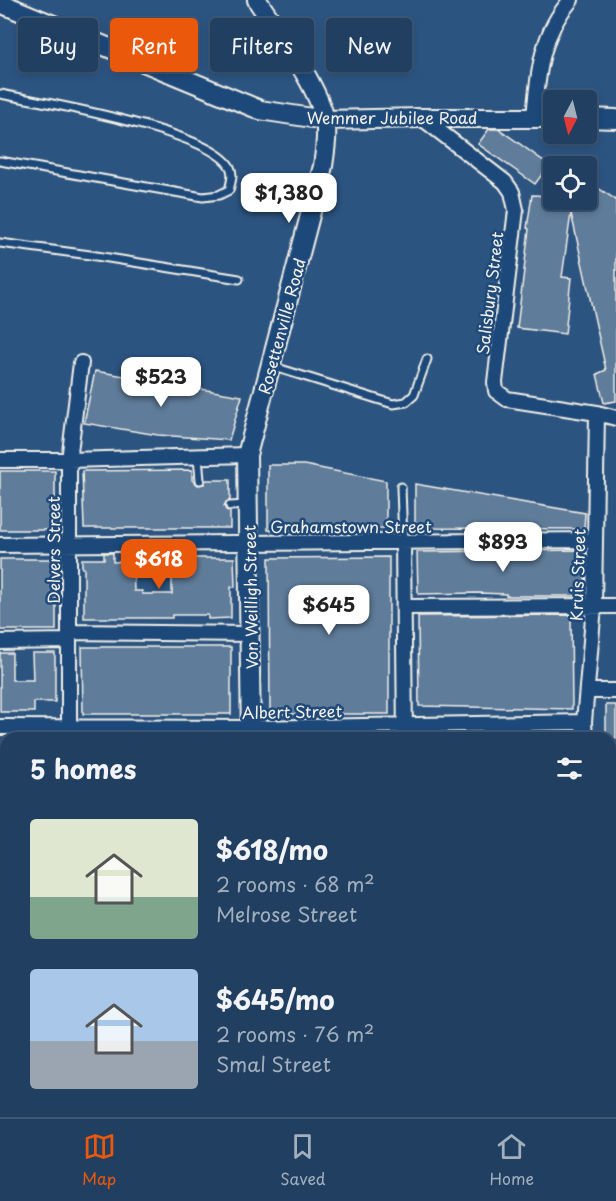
<!DOCTYPE html>
<meta charset="utf-8">
<style>
:root{--surface:#213f61;--page:#294667;--text:#f1f3f6;--muted:#a2afbd;--line:#3e5876;--accent:#ea580c}
body{margin:0;font-family:"Playpen Sans",sans-serif;background:var(--page);color:var(--text);height:100vh;display:flex;flex-direction:column;font-size:22px;white-space:nowrap}
*{box-sizing:border-box;margin:0}
p{font-size:20px;color:var(--muted)}
.icon{flex:none;width:33px;height:33px;fill:none;stroke:currentColor;stroke-width:2;stroke-linecap:round;stroke-linejoin:round}
.map{position:relative;flex:1;overflow:hidden}
.details{position:absolute;left:0px;top:732px;width:616px;height:386px;display:flex;flex-direction:column;background:var(--surface);border-radius:18px 18px 0 0;box-shadow:0 3px 9px #0003,0 0 0 2px var(--line)}
.details>*{flex:none}
.hud{position:absolute;left:18px;top:18px;width:580px;height:54px;display:flex;gap:12px}
.needle{width:39px;rotate:187deg}
.buttons{position:absolute;left:543px;top:90px;display:grid;gap:12px}
.buttons a{display:grid;place-items:center;width:54px;height:54px;border-radius:6px;background:var(--surface);box-shadow:0 3px 9px #0003,0 0 0 2px var(--line);font-size:30px}
.price{position:absolute;translate:-50% -51px;padding:0 14px;border-radius:12px;background:#fff;color:#222;font-size:20px;line-height:39px;filter:drop-shadow(0 2px 3px #0008)}
.price::after{content:'';position:absolute;left:50%;top:36px;width:18px;height:14px;margin-left:-9px;background:inherit;clip-path:polygon(0 0,100% 0,50% 100%)}
.price.on{background:var(--accent);color:#fff}
ul{padding:0;list-style:none}
li{display:flex;align-items:center;gap:18px;height:150px;padding:0 30px}
li span{display:grid;place-items:center;flex:none;width:168px;height:120px;border-radius:6px;color:#555}
li>.icon{margin-inline-start:auto}
span .icon{width:72px;height:72px;fill:#fffc;stroke-width:1}
li b{font-size:26px}
h2{display:flex;justify-content:space-between;align-items:center;height:72px;padding:0 30px;font-size:26px}
.chip{padding:0 21px;border-radius:6px;background:var(--surface);box-shadow:0 3px 9px #0003,0 0 0 2px var(--line);font-size:21px;line-height:54px}
.chip.on{background:var(--accent);color:#fff}
.menu{display:flex;justify-content:space-around;align-items:center;height:84px;border-top:2px solid var(--line);background:var(--surface);font-size:16px;color:var(--muted)}
.menu a{display:grid;justify-items:center;gap:3px}
.menu .on{color:var(--accent)}
.map>svg:first-child{display:block}
</style>
<div class="map">
<svg width="616" height="1117" viewBox="0 0 616 1117">
<rect width="100%" height="100%" fill="#2c5481"/>
<filter id="ink" filterUnits="userSpaceOnUse"><feTurbulence type="fractalNoise" baseFrequency=".0167" numOctaves="2"/><feDisplacementMap in="SourceGraphic" scale="12" xChannelSelector="R" yChannelSelector="G"/><feConvolveMatrix kernelMatrix="1 2 1 2 8 2 1 2 1" color-interpolation-filters="sRGB"/></filter>
<g filter="url(#ink)">
<path fill="#3b6088" d="M0,904H6V1112H62V1117H0Z"/>
<path fill="#5e7b9a" stroke="#f4f1e8" stroke-width="1.5" d="M489,129H499L549,165L535,184L478,144Z
M586,180L616,200V401L604,403L597,374L606,370L571,213L562,277L571,278L565,334L517,328L529,229L527,228L532,195L554,196V200H586Z
M95,371L242,396L229,440L158,435L84,423Z
M268,465H304L386,481V528L268,530Z
M192,470V480L198,485L204,484L206,480H230V500L226,502L224,506L226,510L230,512V528H84L82,471Z
M0,471H55V530H0Z
M415,484L585,513L584,529L415,528Z
M585,550V596H506V594L478,593L418,594L417,552Z
M104,553H113V562L133,561L134,591H142V594H172V558H234L235,587H231V618L208,619V615H172V618H84V568H82V559H104Z
M389,557V714H270L269,558Z
M0,559H56V630H0Z
M571,615L572,709L419,706L418,616Z
M82,647H231V714H83Z
M0,653H12V680H33L32,653H55V702H34V712H0Z
M606,705H616V738H606Z"/>
<g fill="none" stroke-linecap="round" stroke-linejoin="round">
<path stroke="#4a6c90" stroke-width="21" stroke-dasharray="21 10" stroke-linecap="butt" d="M0,1013H6"/>
<defs>
<path id="lane" d="M0,94C43,102 211,131 230,167C234,174 231,183 229,190L219,195L203,197L0,161
M0,243L90,255L239,279
M271,366L393,404L406,402L414,395L427,359
M198,457L200,480
M401,487L403,542
M230,506L246,505
M0,785H6"/>
<path id="street" d="M534,117C538,74 541,33 571,0
M422,118L505,182L512,192L516,210L495,382L496,391L507,399L597,413L616,418
M0,460H69L247,455
M403,542L405,738
M0,545L595,540
M404,607L616,606
M70,632L250,634
M0,642L69,641
M587,691H616
M0,727L251,728L584,722
M69,738V460L81,363
M585,738L584,722L594,606L597,413
M610,836H616
M0,845H6
M71,1112V1117
M589,1112V1117"/>
<path id="secondary" d="M0,3L260,110L325,120L422,118H554
M586,118L616,119
M251,738L247,455L323,166C325,151 328,135 325,120C318,85 277,31 257,0
M252,1112V1117"/>
<path id="primary" d="M610,896H616
M0,900H6
M610,1011H616"/>
</defs>
<use href="#lane" stroke="#f4f1e8" stroke-width="11"/>
<use href="#street" stroke="#f4f1e8" stroke-width="18"/>
<use href="#secondary" stroke="#f4f1e8" stroke-width="22"/>
<use href="#primary" stroke="#f4f1e8" stroke-width="26"/>
<use href="#lane" stroke="#1f4a7a" stroke-width="7"/>
<use href="#street" stroke="#1f4a7a" stroke-width="14"/>
<use href="#secondary" stroke="#1f4a7a" stroke-width="18"/>
<use href="#primary" stroke="#1f4a7a" stroke-width="21"/>
</g>
</g>
<g text-anchor="middle" dominant-baseline="central" stroke-width="5" stroke-linejoin="round" paint-order="stroke">
<g font-size="16" fill="#f4f1e8" stroke="#1f4a7a">
<text x="392" y="117">Wemmer Jubilee Road</text>
<text transform="translate(489 293) rotate(-83)">Salisbury Street</text>
<text transform="translate(281 326) rotate(-75)">Rosettenville Road</text>
<text x="351" y="526">Grahamstown Street</text>
<text transform="translate(53 550) rotate(-90)">Delvers Street</text>
<text transform="translate(577 575) rotate(-88)">Kruis Street</text>
<text transform="translate(250 597) rotate(-91)">Von Weilligh Street</text>
<text transform="translate(292 711) rotate(-1)">Albert Street</text>
</g>
</g>
</svg>
<div class="buttons">
<a><svg class="needle" viewBox="-14 -14 28 28"><path d="M0-13l5 13h-10z" fill="#e53935"/><path d="M0 13l5-13h-10z" fill="#a2afbd"/></svg></a>
<a><svg class="icon" aria-label="locate" viewBox="0 0 24 24"><circle cx="12" cy="12" r="6"/><path d="M12 2v4M12 18v4M2 12h4M18 12h4"/></svg></a>
</div>
<b class="price" style="left:289px;top:224px">$1,380</b>
<b class="price" style="left:161px;top:408px">$523</b>
<b class="price" style="left:503px;top:573px">$893</b>
<b class="price on" style="left:159px;top:590px">$618</b>
<b class="price" style="left:329px;top:636px">$645</b>
<div class="hud">
<a class="chip">Buy</a>
<a class="chip on">Rent</a>
<a class="chip">Filters</a>
<a class="chip">New</a>
</div>
<section class="details">
<h2>5 homes<svg class="icon" aria-label="filters" viewBox="0 0 24 24"><path d="M4 7h16M4 17h16"/><circle cx="9" cy="7" r="2"/><circle cx="15" cy="17" r="2"/></svg></h2>
<ul>
<li><span style="background:linear-gradient(#dfe7d0 65%,#7fa58c 0)"><svg class="icon" aria-label="home" viewBox="0 0 24 24"><path d="M3 11l9-7 9 7M6 9v11h12V9"/></svg></span><div><b>$618/mo</b><p>2 rooms · 68 m²</p><p>Melrose Street</p></div></li>
<li><span style="background:linear-gradient(#a9c7e8 60%,#9aa5b1 0)"><svg class="icon" aria-label="home" viewBox="0 0 24 24"><path d="M3 11l9-7 9 7M6 9v11h12V9"/></svg></span><div><b>$645/mo</b><p>2 rooms · 76 m²</p><p>Smal Street</p></div></li>
</ul>
</section>
</div>
<nav class="menu">
<a class="on"><svg class="icon" aria-label="map" viewBox="0 0 24 24"><path d="M3 6l6-2 6 2 6-2v14l-6 2-6-2-6 2zM9 4v14M15 6v14"/></svg>Map</a>
<a><svg class="icon" aria-label="saved" viewBox="0 0 24 24"><path d="M7 4h10v16l-5-4-5 4z"/></svg>Saved</a>
<a><svg class="icon" aria-label="home" viewBox="0 0 24 24"><path d="M3 11l9-7 9 7M6 9v11h12V9"/></svg>Home</a>
</nav>
